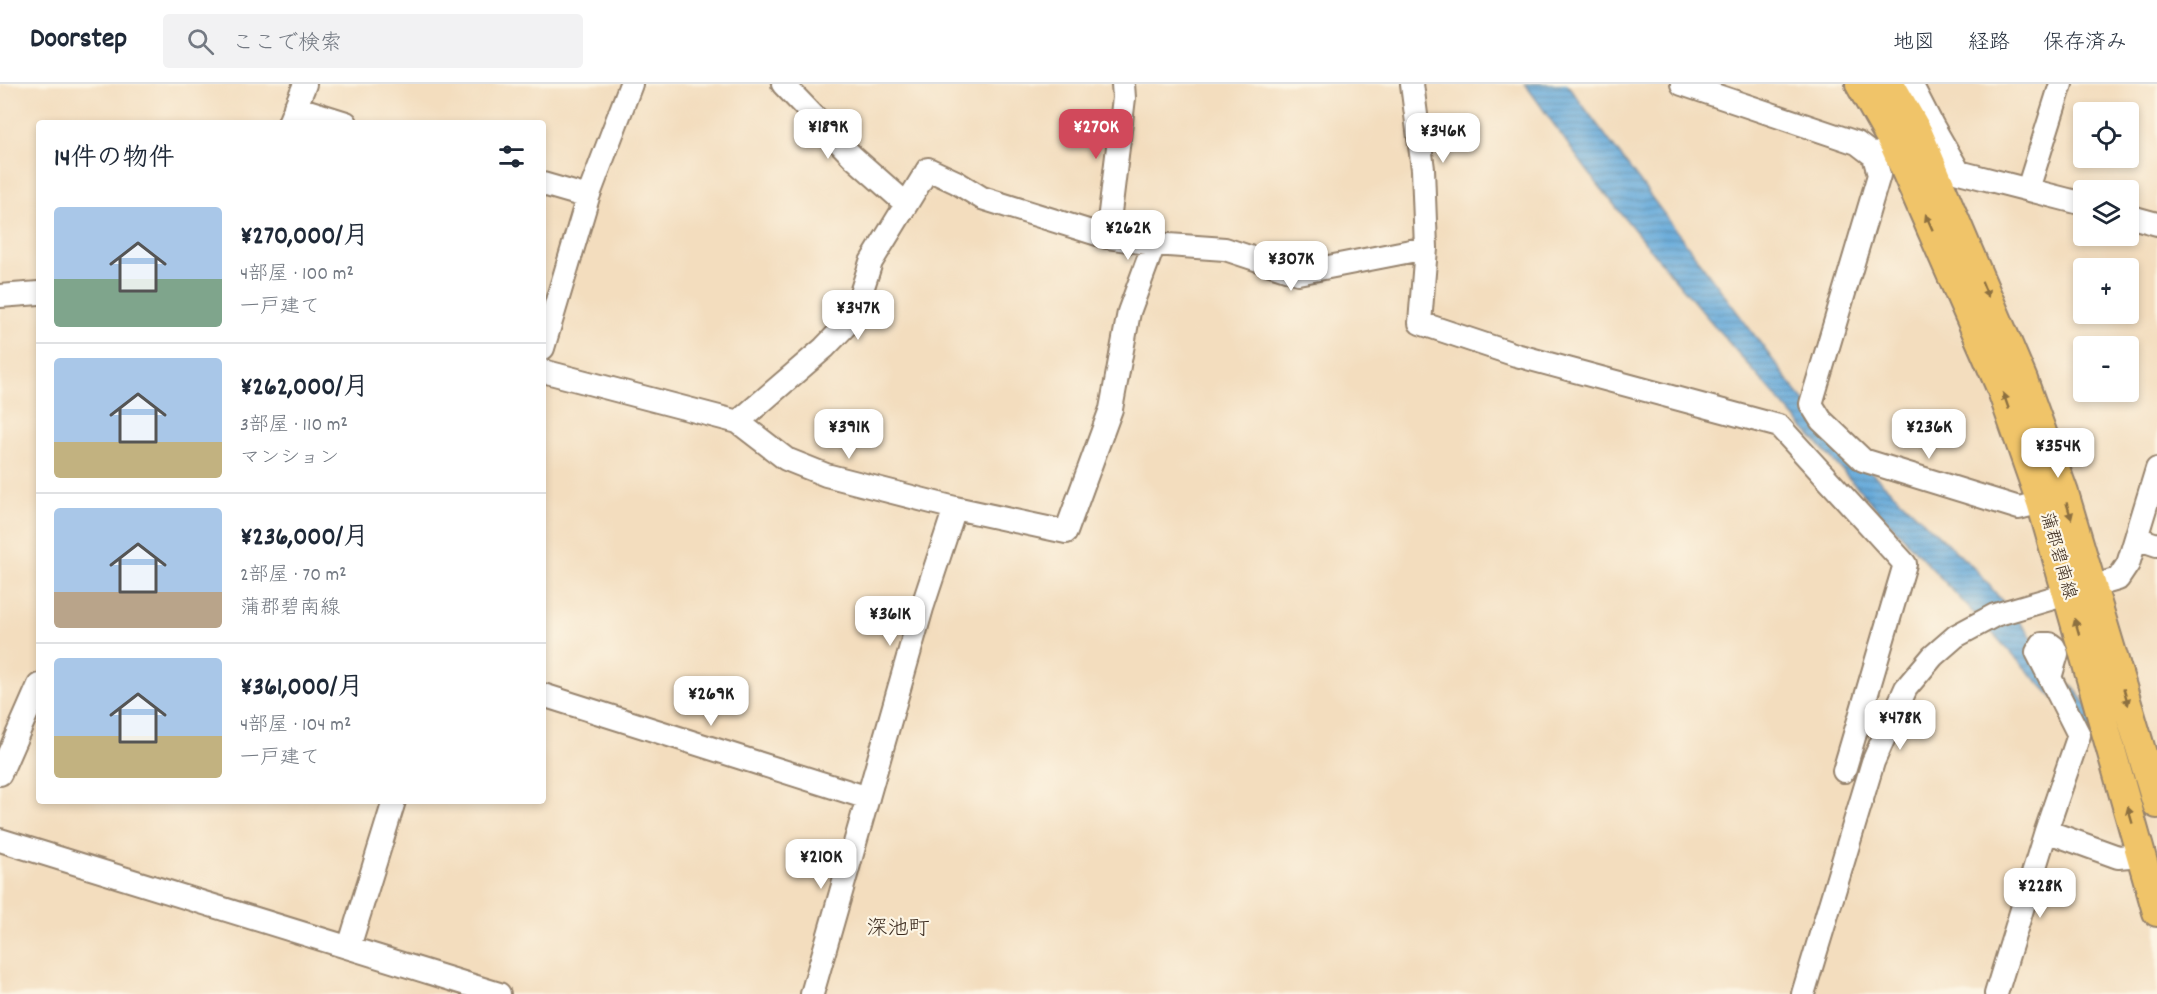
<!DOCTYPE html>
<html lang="ja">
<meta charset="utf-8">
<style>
:root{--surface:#fff;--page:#f2f2f3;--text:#1f2937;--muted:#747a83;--line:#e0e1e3;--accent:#d1495b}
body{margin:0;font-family:Dekko,"Klee One",sans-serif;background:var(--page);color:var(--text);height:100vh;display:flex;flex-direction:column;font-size:22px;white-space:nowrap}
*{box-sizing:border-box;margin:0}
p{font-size:20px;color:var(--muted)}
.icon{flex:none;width:33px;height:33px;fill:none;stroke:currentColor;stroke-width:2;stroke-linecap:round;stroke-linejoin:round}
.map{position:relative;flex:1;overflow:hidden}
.drawer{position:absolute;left:36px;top:36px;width:510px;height:684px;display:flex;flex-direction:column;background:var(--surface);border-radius:6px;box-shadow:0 3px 9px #0003}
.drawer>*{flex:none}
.controls{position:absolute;left:2073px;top:18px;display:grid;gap:12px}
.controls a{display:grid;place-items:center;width:66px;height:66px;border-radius:6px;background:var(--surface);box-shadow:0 3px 9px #0003;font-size:30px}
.price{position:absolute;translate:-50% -51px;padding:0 14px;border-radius:12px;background:#fff;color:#222;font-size:20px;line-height:39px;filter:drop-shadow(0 2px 3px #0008)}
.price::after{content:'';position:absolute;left:50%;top:36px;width:18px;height:14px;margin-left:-9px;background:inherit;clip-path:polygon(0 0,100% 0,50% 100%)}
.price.on{background:var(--accent);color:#fff}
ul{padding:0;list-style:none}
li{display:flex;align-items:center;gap:18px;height:150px;padding:0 18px}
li+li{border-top:2px solid var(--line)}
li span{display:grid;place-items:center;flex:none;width:168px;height:120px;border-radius:6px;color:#555}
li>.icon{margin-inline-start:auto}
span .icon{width:72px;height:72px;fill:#fffc;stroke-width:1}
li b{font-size:26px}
h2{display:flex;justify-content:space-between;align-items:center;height:72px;padding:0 18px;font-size:26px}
header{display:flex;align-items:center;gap:36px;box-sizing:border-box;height:84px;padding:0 30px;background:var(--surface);border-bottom:2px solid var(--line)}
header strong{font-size:28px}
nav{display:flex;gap:33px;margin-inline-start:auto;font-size:21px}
.search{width:420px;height:54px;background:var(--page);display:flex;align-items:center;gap:15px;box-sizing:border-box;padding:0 21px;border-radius:6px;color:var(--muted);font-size:22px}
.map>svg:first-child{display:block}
</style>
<header>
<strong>Doorstep</strong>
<div class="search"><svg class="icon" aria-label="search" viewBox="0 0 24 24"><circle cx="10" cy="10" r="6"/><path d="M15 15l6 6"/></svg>ここで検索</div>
<nav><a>地図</a><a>経路</a><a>保存済み</a></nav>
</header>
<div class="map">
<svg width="2157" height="910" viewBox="0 0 2157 910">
<defs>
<pattern id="water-rules" width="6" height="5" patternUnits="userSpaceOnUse" patternTransform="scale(1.5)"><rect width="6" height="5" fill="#64a9da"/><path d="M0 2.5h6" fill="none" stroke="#548ab0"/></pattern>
</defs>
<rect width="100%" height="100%" fill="#fcf5e5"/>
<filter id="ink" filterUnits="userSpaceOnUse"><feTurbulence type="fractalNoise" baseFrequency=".0167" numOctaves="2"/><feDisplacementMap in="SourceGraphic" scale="12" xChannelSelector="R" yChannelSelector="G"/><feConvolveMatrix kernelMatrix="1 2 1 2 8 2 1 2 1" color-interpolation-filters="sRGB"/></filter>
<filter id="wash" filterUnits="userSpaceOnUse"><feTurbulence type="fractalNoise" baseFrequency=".008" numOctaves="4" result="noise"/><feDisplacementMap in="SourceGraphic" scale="24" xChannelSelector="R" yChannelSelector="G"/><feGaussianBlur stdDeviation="1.35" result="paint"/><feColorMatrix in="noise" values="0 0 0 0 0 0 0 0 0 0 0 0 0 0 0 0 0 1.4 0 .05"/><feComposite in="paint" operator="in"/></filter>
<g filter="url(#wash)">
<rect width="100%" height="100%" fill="#f3ddbe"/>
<path fill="url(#water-rules)" stroke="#506a7c" stroke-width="1.5" d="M1525,0H1567L1796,307L1845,364L1979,489L2091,625L2157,693V724C1965,520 1770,318 1596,98C1571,66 1549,33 1525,0Z"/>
</g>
<g filter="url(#ink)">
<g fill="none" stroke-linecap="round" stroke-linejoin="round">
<defs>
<path id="minor" d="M783,0L853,73L905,119
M1412,0L1423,85L1426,164L1420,239L1516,271L1779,342L1905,480L1844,687
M1682,0L1857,59L1874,72L1932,41L1959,88L2084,120
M1911,0L1932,41
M295,23L346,39
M289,39L305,0
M1874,72L1879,91L1811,320L1821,336L1863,376L2019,424L2041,418
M543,100L588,113
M2028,105L2061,0
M2128,132L2157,140
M1107,153L1124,14L1123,0
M0,212L39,209
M543,264L588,113L631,0
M543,287L738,338L786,375L826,391L955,424L1066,448L1111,325L1129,228L1154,160
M738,338L824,264L853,234L871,178L928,85L956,98L982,114L1107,153L1154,160L1225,165L1298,189L1426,164
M2136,454L2157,461
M543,611L868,714
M0,690L39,601
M2046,747L2118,773L2141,771
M0,756L499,910
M349,863L394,717
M812,910L922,524L955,424
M1803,910L1873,678L1906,604L1933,572L1956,552L1995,531L2118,495L2128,480L2157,385
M1996,910L2046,747L2079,651L2037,568L2042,560H2050L2054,563L2057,570L2050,594"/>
<path id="major" d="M1860,0L1894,60L2001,304L2041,418L2157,828
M1890,0L1918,49L2023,296L2064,409L2157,720"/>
</defs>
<use href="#minor" stroke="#97846e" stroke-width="26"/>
<use href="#major" stroke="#97846e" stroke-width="32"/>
<use href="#minor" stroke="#fff" stroke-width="22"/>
<use href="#major" stroke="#f0c469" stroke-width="28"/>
</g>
<defs><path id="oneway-solid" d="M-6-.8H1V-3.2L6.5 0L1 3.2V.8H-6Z" transform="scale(1.5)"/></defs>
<g fill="#8c6f40">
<use href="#oneway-solid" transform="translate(1929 138) rotate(-114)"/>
<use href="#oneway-solid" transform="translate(1985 205) rotate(67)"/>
<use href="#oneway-solid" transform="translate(2006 317) rotate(-109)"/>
<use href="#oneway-solid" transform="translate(2069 427) rotate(73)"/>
<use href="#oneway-solid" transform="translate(2077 543) rotate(-106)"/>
<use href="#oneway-solid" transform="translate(2126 613) rotate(74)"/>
<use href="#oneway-solid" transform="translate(2130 731) rotate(-106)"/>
</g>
</g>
<g text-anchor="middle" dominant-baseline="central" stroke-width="4.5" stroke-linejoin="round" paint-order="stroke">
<g font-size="18" fill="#3b2a1e" stroke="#fcf5e5">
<text transform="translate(2057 472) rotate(74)">蒲郡碧南線</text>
</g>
<g font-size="21" fill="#3b2a1e" stroke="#fcf5e5">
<text x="898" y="846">深池町</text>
</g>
</g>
</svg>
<div class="controls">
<a><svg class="icon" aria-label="locate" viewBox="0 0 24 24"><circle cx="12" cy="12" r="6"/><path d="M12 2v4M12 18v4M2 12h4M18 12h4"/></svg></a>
<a><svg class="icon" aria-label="layers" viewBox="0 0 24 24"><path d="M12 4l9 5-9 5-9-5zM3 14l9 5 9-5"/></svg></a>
<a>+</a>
<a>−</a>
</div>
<b class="price" style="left:828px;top:76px">¥189K</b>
<b class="price on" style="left:1096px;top:76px">¥270K</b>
<b class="price" style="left:1443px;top:80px">¥346K</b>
<b class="price" style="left:1128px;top:177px">¥262K</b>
<b class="price" style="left:1291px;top:208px">¥307K</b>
<b class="price" style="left:858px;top:257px">¥347K</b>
<b class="price" style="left:849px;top:376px">¥391K</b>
<b class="price" style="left:1929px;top:376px">¥236K</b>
<b class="price" style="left:2058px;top:395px">¥354K</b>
<b class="price" style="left:890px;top:563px">¥361K</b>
<b class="price" style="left:711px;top:643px">¥269K</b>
<b class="price" style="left:1900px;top:667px">¥478K</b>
<b class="price" style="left:821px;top:806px">¥210K</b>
<b class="price" style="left:2040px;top:835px">¥228K</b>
<section class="drawer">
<h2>14件の物件<svg class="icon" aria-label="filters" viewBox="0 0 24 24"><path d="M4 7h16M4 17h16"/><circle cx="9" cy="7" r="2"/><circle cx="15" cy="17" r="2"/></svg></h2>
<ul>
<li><span style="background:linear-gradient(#a9c7e8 60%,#7fa58c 0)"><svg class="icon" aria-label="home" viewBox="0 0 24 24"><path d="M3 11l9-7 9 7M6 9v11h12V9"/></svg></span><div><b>¥270,000/月</b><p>4部屋 · 100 m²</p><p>一戸建て</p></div></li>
<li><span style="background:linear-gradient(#a9c7e8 70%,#c2b280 0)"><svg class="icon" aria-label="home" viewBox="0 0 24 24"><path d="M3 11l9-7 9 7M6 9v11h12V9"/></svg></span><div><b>¥262,000/月</b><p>3部屋 · 110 m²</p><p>マンション</p></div></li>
<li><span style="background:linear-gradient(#a9c7e8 70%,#b9a48a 0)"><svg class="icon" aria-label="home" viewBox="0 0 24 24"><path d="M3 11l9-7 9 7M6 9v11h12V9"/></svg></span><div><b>¥236,000/月</b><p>2部屋 · 70 m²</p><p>蒲郡碧南線</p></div></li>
<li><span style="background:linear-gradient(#a9c7e8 65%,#c2b280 0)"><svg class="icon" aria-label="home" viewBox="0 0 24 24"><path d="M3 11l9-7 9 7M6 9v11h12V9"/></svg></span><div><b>¥361,000/月</b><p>4部屋 · 104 m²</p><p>一戸建て</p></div></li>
</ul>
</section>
</div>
